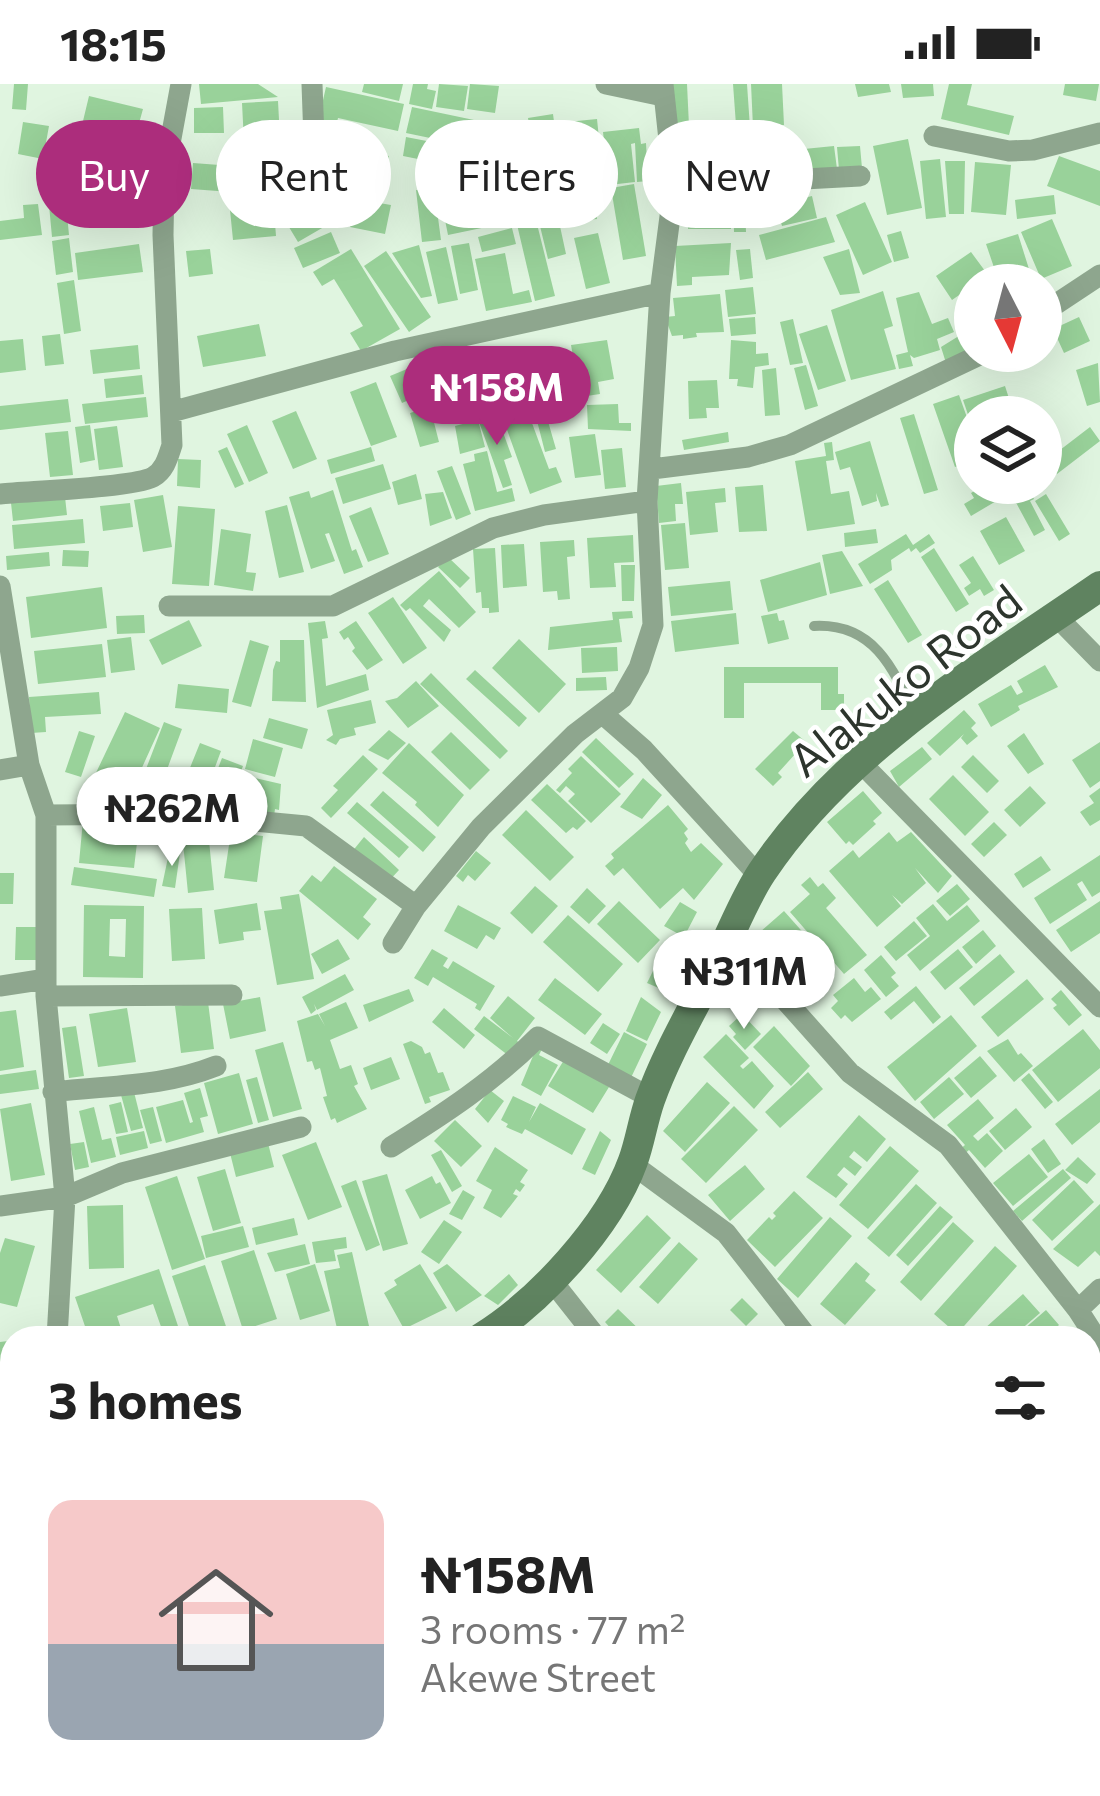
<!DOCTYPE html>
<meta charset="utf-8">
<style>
:root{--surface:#fff;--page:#f2f2f2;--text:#222;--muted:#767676;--line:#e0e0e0;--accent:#ac2d7c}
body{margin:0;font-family:Commissioner,sans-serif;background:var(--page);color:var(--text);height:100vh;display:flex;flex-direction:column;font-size:45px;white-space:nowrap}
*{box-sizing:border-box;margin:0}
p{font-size:39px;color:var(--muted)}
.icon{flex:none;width:66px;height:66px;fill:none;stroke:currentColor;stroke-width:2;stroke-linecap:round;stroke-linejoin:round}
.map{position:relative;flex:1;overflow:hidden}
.drawer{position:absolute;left:0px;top:1242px;width:1101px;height:471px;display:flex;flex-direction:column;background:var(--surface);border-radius:36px 36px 0 0;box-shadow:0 12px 48px #0002}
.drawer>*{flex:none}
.guide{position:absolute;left:36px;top:36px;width:1029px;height:108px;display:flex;gap:24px}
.needle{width:78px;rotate:174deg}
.controls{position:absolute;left:954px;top:180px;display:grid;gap:24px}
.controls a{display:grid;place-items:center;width:108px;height:108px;border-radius:50%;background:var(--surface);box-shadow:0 12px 48px #0002;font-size:60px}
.price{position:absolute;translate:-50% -102px;padding:0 27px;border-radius:42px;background:#fff;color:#222;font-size:39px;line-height:78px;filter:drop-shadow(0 3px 6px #0008)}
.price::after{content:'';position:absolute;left:50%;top:72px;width:36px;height:27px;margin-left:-18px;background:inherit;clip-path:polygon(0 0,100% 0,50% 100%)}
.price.on{background:var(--accent);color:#fff}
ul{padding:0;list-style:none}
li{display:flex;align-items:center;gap:36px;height:300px;padding:0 48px}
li+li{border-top:3px solid var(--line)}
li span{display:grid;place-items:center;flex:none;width:336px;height:240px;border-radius:24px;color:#555}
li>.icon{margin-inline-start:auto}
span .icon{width:144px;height:144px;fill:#fffc;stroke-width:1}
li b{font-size:51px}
h2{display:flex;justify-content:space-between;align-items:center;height:144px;padding:0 48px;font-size:51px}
.pill{padding:0 42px;border-radius:54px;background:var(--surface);box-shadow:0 12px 48px #0002;font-size:42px;line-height:108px}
.pill.on{background:var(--accent);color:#fff}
.status{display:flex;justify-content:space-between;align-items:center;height:84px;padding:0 60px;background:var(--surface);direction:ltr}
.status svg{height:33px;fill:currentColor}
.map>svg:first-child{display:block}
</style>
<div class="status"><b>18:15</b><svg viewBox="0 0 49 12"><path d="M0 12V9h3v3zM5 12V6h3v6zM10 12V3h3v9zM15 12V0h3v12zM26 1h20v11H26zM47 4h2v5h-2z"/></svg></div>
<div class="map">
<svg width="1100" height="1712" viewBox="0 0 1100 1712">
<rect width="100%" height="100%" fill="#e0f5e0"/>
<path fill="#99d29a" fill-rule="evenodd" d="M14,0H28L26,26L12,25Z
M199,0H258L278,13L201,20Z
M364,0H403L399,17L362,8Z
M413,0H428L427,5L436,7L432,25L409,20Z
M439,0L468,2L464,27L436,23Z
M470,0L499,2L495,29L467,25Z
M670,0H687L689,42H671Z
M733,0H747L750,44L735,45L736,60L772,59L773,85L688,88V62H683L682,44L736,41Z
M751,0H782L784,41L753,43Z
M855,0H889L891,8L858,13Z
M901,0H933L934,12L903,14Z
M949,0H972L967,21L1014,32L1009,51L941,35Z
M1065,0H1099L1096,17L1063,11Z
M326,3L404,20L398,47L338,34L336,42L318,38Z
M89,12L143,25L136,50L83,37Z
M278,17L280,55L244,58L242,19Z
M223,23L224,49H194V24Z
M412,23L493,40L488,66L406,49Z
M553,30L558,68L545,65L534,72L528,34Z
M597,35L600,64L563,68L557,39Z
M23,38L49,42L43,75L18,70Z
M78,44L141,55L133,112L45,96L50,70L58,71L57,77L72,80Z
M639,44L641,60L646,59L648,97L637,98L635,59L631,60L635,98L609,101L603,48Z
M787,44L788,56L740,58L739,47Z
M406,53L437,59L433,78L403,72Z
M908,55L922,124L887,131L873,62Z
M329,59L389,72L382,101L323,89Z
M834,62L837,85L787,90L784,67Z
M860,62L862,84L839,86L837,63Z
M485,68L487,87L463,89L461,70Z
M1059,72L1100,87V122L1047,102Z
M591,73L595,112L531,119L526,80Z
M940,75L946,133L926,135L920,77Z
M945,77H965L964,130H949Z
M975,78L1011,81L1006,131L971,128Z
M193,79L246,83L244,109L191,105Z
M501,89L504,114L447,120L444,95Z
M634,100L646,172L623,176L611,104Z
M434,104L441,156L422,158L416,106Z
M1054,111L1056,130L1017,135L1015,116Z
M313,112L329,140L298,158L281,130Z
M812,112L817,134L782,142L776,121Z
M356,115L391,121L385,150L350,143Z
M731,116V145H688L687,117Z
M595,118L597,135L566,138L564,121Z
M733,118H745L746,148H734Z
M865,118L892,178L863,191L836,131Z
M38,120L42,151L0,156V137L24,134L23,121Z
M66,120L69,151L52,153L49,121Z
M251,124L275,139L276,152L233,156L230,126Z
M493,126L496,141L448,151L445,136Z
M534,128L555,212L535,217L515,132Z
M558,133L566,170L548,175L539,138Z
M826,133L835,158L766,176L759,151Z
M1052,135L1072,182L1041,195L1021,148Z
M512,144L516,160L482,168L478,153Z
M901,147L909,174L894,178L887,151Z
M331,148L340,169L303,184L294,164Z
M598,149L610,199L586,205L574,154Z
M1018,150L1034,201H1000L986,160Z
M69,154L73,188L56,191L52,157Z
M469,159L478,206L460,210L451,162Z
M731,159L729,191L692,193V201L677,202L675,162Z
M139,160L143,188L78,196L75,169Z
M419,161L432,212L421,214L392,169Z
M446,163L458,216L438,220L426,168Z
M210,165L213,190L189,193L186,167Z
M351,165L400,245L361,267L350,249L363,242L334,195L322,202L313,188Z
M750,165L753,194L740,196L736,166Z
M849,165L860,209L840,211L823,173Z
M386,167L431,233L409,248L364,182Z
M971,168L988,191L952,216L936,192Z
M505,169L513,210L529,206L532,218L486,227L475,175Z
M74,196L81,247L64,250L57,199Z
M753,203L756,230L728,233L725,206Z
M883,207L893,242L884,245L896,285L851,296L831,226Z
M919,208L932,240L948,234L954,248L937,255L940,266L914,274L910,271L913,282L899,285L896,271L908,268L896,214Z
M720,210L724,248L696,249L697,253L683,255V251L672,252L665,233L675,232L673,214Z
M755,233L756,250L731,252L729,235Z
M1079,233L1090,257L1064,269L1053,245Z
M793,235L803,279L790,281L780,238Z
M259,240L266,272L203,283L197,252Z
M827,241L846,297L818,306L799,250Z
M975,242V261L946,279L941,263Z
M60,250L64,280L45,282L42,252Z
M23,255L26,286L0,289V257Z
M607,256L614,295L598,298L600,310L580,313L571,261Z
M731,256L756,258V270L768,269L769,281L755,283L753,304L737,302L738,295H729Z
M138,261L140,285L93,290L90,266Z
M556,264L565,321L538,325L530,268Z
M524,267L532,320L505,324L497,271Z
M477,277L485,325L472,327L465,279Z
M1098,279L1100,318L1087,322L1076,286Z
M419,280L431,306L402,319L390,292Z
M806,281L818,322L805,326L794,284Z
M776,284L780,331L765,332L762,286Z
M462,286L468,328L440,331L435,290Z
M142,291L144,310L106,314L104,295Z
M717,296L719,324H706L707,334L689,335L688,297Z
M376,298L397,353L371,362L350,308Z
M1005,302L1015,333H975L974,348L963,316Z
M959,311L975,356V376L955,383L933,320Z
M146,313L148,333L85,340L82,320Z
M68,315L71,338L0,346V322Z
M618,320L619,339H631V347L588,345L587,321Z
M430,323L439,358L420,363L410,329Z
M296,327L317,375L293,385L272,337Z
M545,327L556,365L545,368L535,329Z
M914,330L938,406L924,410L900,334Z
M529,331L549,385L556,383L562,398L530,410L505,340Z
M497,332L512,373L504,376L512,401L503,404L479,338Z
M478,336L485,363L460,370L455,342Z
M90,341L95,376L80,379L75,343Z
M247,341L268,389L249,398L227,350Z
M117,342L123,383L99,386L94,345Z
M1090,343L1100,357L1057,390L1047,376Z
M68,347L73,391L50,393L45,349Z
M728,348L729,358L684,366L682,356Z
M595,350L601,391L575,394L569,353Z
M870,357L889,421L881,423L876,409L877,417L862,422L850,383L840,386L835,368Z
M832,358L834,376L826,377L831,410L849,407L855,440L807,447L795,377L826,372L824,359Z
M227,363L244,400L235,404L218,367Z
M371,363L375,377L331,390L327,376Z
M622,364L626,403L605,405L601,366Z
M487,367L497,408L512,404L515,417L475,427L463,380L475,377L474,370Z
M178,375L201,376L200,404L177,402Z
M383,380L391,405L343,420L335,394Z
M452,382L471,430L456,436L437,387Z
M416,390L422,415L398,421L392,398Z
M681,399L683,420H675L676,437L659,439L656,402Z
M988,399L998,416L971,432L964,420L974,414L971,409Z
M763,401L767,447L739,448L735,403Z
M725,404L726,418L715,419L718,448L690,451L686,408Z
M1029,404L1034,415L1030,417L1045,446L1034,452L1013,413Z
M333,406L352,467L356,465L363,483L344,490L329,449L325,450L335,477L311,485L289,413L309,407L311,414Z
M443,408L452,434L430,442L425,410Z
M1046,410L1070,450L1059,457L1035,417Z
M163,411L172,463L143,468L134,416Z
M65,413L67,431L13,437L11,419Z
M130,419L133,443L103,447L100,422Z
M287,421L304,488L279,494L265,427Z
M178,422L215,425L209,502L172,500Z
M371,423L389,470L368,478L349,432Z
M1006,433L1025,467L999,481L980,447Z
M83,435L85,459L14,465L12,441Z
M685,439L689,484L665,486L661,441Z
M221,445L251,450L246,488L256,489L253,507L214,501Z
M876,445L878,459L845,463L844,449Z
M906,450L913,461L929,450L935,459L920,469L916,464L911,468L909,464L891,476L892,486L870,500L858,480Z
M633,451L634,478L614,479L616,503L590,504L587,454Z
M574,456L575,472L567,473L570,515L558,516L557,507L543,508L540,458Z
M524,460L527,502L503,504L501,461Z
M495,464L499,528L489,529V524H482L481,508L476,509L473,465Z
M934,464L969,520L956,528L921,473Z
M63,466L89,467L88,483L62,482Z
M842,467L863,502L830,510L822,471Z
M49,468L50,482L7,486L6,472Z
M973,472L994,506L984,512L980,505L969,512L964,504L971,499L959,481Z
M448,473L470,494L460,504L438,483Z
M820,478L827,511L768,528L760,496Z
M621,481H635L634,517H622Z
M439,487L476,528L459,544L429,515L423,522L451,546L444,558L410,524L406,527L400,521Z
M888,496L922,551L908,559L874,505Z
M730,497L733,526L671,532L668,503Z
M102,503L107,544L31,554L26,513Z
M393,513L427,564L403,580L368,529Z
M632,527L633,534L619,535L622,558L548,566L550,543L613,536L612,528Z
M736,529L739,560L675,568L671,537Z
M777,529L779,537L784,536L789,555L768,560L761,532Z
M144,531L145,549L117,550L116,532Z
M189,536L202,562L162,581L149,556Z
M325,537L328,554L322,555L326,602L366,590L369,606L317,624L308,539Z
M356,537L383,576L367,586L352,567L355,564L348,553L344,556L339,548Z
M131,553L135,586L111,589L107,556Z
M519,555L566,600L539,629L492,584Z
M250,556L269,562L251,623L232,618Z
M280,556H304L306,618L272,617L273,586L276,577L280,578Z
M102,560L106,593L38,600L34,567Z
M617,563L618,587L582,589L581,564Z
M1045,581L1058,603L1018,622L1020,626L991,643L978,620L1011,601L1017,611L1023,608L1017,597Z
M724,583H838V610H844V626H821V599H744V634H724Z
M475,586L527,634L519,643L466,595Z
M431,589L508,667L500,675L420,600Z
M606,593L607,606L576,607V594Z
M416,597L439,622L408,644L385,617L397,614Z
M178,600L229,605L227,629L175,624Z
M99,608L101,630L45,633L46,648L31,649L29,613Z
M371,616L376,639L354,644L356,651L340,655L336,661L326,656L333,651L327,626Z
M964,626L976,639L971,644L978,652L967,661L961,654L964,650L940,672L927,659Z
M125,628L160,644L130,710L94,693Z
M269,634L308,645L302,665L263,654Z
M164,638L182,645L152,726L133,719Z
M389,646L406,659L388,676L368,666Z
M79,647L95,652L81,693L65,688Z
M793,647L806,658L778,689L782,693L773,702L755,685Z
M451,648L490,686L470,706L431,668Z
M1024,649L1044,680L1028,690L1007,662Z
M596,654L634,690L619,704L582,668Z
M253,655L283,664L275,693L245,685Z
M1100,658V697L1090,704L1072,676Z
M200,659L221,667L205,710L183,701Z
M409,659L464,711L438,743L415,721L417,718L382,689Z
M922,663L932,675L899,703L890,687Z
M363,671L378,685L331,734L321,724L338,706L333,702Z
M973,671L999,697L987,709L961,683Z
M581,672L621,710L591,739L568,717L575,710L566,702L560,709L556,706L572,689L568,685Z
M222,674L243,682L231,713L210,705Z
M242,691L281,700L279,726L275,725L274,732L235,723Z
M953,691L989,728L965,752L929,715Z
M643,694L662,711L642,735L620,723Z
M547,700L586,737L577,746L573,743L566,749L531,716Z
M1030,702L1046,719L1020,743L1004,726Z
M1100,704V736L1090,742L1080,728L1094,719L1089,712Z
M383,707L436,753L423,768L370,721Z
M863,707L882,729L873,737L876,740L853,761L849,757L846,760L827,738Z
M357,718L409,763L399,774L347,729Z
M668,721L688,745L684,749L688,755L685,759L691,768L701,759L723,780L694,816L683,804L660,825L623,784L614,792L605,782L614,774L611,770Z
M526,726L574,773L550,797L502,751Z
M83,736L139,742L134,784L79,779Z
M994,738L1007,751L984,773L971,760Z
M208,747L214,806L188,809L182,749Z
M231,748L263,752L257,798L224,794Z
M889,748L897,758L911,748L952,792L938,809L915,784L926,799L902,820L892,811L901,822L877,843L829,787L853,766L859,774Z
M364,753L399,786L387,799L351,769Z
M170,764L179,765L180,769L175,804L162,802Z
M476,767L491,779L475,797L468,791L463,798L456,792Z
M1100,771V808L1092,813L1082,797L1077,800L1087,816L1050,840L1034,814Z
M1041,772L1051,786L1023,804L1014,790Z
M334,782L377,815L363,833L371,840L358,856L299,807L312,791L321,798Z
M74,783L157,795L154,813L71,801Z
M0,789H14L13,820H0Z
M810,793L818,803L823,799L836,814L826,824L867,871L844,890L790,828L810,810L801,801Z
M957,800L970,815L950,832L936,817Z
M535,802L558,822L532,850L510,829Z
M587,804L606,822L589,840L570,823Z
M299,810L314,895L277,901L264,827L282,825L280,813Z
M619,817L660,856L638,879L597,840Z
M1100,817V849L1071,868L1056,846Z
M680,818L697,828L684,853L664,842Z
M257,819L261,846L243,848L244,856L219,860L214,826Z
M933,820L947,837L967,821L980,837L920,887L907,871L930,852L916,834Z
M84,821L144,822L143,894L83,893ZM110,835H126L125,873L109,872Z
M458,821L501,844L494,856L486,851L477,865L444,847Z
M202,824L205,875L172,877L169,825Z
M784,827L824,872L799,894L786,880L795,871L781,856L772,864L759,849Z
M568,831L623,880L598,908L543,858Z
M914,837L927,852L896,877L884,863Z
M16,843H42L41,876H15Z
M983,846L996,862L976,880L962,863Z
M338,855L350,875L322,890L311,870Z
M432,865L448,874L443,882L448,885L453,877L495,902L480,927L475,924L477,920L433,893L428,902L414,894Z
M958,865L973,883L945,906L930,888Z
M1000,870L1015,888L974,922L959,904Z
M881,871L896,889L891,893L899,902L886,913L864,886Z
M658,877L671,883L661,905L647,899Z
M345,890L354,906L317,926L314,920L316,926L311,930L302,913Z
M555,894L602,930L585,951L538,916Z
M854,894L865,908L871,903L881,915L852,938L845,931L841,935L831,924L838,917L833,911Z
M1027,895L1044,915L998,953L981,933Z
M916,902L941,933L933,940L914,917L891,936L884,928Z
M409,905L414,917L369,938L363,921Z
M1061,906L1082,931L1069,942L1053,924L1057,921L1051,915Z
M508,912L535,934L517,957L523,962L513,975L474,945L484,932L513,954L490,934Z
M260,913L266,947L230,955L223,920Z
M641,913L661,928L647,957L626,947Z
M208,918L214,965L181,969L175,922Z
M346,918L358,944L330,956L340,985L351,981L358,1000L354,1002L367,1025L337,1039L335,1034L331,1036L323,1013L327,1012L320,984L315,986L312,977L307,978L297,937L318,930L325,942L319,930Z
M127,924L136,978L98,983L89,930Z
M444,924L475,951L464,965L432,938Z
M16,926L24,983L0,987V928Z
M742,930L761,950L745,966L733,953L736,950L729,942Z
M951,931L977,962L915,1017L887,983Z
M603,939L620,950L607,970L590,959Z
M76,942L84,992L69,994L62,944Z
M774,942L810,982L791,1002L753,963Z
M1083,945L1100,966V984L1058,1018L1032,986Z
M624,948L647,960L628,1000L606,985Z
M726,950L749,974L740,982L743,985L752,977L774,1002L754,1025L703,973Z
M1008,955L1018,971L1021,969L1033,982L1014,998L987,967Z
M411,957L422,963L425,970L430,968L438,989L443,988L450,1006L429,1013L431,1018L425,1020L403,960Z
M283,958L302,1025L273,1033L255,966Z
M538,960L543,963L539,971L558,981L541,1012L521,1001Z
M980,972L997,992L971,1014L954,994Z
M391,973L400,995L371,1006L363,984Z
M564,976L609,1003L593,1029L548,1002Z
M36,986L39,1005L0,1010V991Z
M808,988L823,1005L780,1044L765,1028Z
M239,989L253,1040L218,1050L204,999Z
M1029,989L1053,1018L1045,1025L1021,996Z
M257,993L269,1036L258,1039L246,996Z
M949,993L964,1010L934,1035L920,1018Z
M707,998L730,1019L685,1068L663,1047Z
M200,1004L208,1032L200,1034L204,1048L166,1059L156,1023L183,1016L190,1039L193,1038L184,1009Z
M1100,1005V1038L1072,1061L1055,1040Z
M490,1006L504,1017L488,1039L475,1025Z
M134,1008L143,1044L131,1047L121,1011Z
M513,1012L536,1023L529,1038L540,1019L586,1045L572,1071L525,1045L522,1050L506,1043L508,1040L501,1036Z
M978,1015L994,1034L973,1052L978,1057L987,1049L1003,1067L985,1084L969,1066L962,1072L958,1067L965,1061L947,1041Z
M121,1018L128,1048L116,1050L109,1021Z
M31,1019L45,1091L11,1097L0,1025Z
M734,1022L758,1046L706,1099L681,1075Z
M94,1023L102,1056L111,1054L116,1073L91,1079L79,1027Z
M153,1023L162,1057L150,1060L140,1026Z
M1016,1024L1032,1043L1005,1066L989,1047Z
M859,1031L886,1055L867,1078L854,1067L849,1073L862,1083L855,1092L844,1083L837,1091L848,1100L836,1114L806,1093Z
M455,1036L482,1062L461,1083L434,1057Z
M144,1047L148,1064L120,1071L116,1053Z
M600,1047L611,1056L595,1091L582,1085Z
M1044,1055L1061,1080L1048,1089L1031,1065Z
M84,1058L89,1083L75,1086L70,1060Z
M316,1058L342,1123L308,1136L282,1071Z
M268,1059L274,1083L236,1093L230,1069Z
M890,1062L919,1087L868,1145L839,1121Z
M495,1063L528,1086L520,1098L525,1101L520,1108L516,1105L513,1110L518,1112L501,1134L483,1124L492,1106L476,1097Z
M441,1066L462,1102L452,1108L431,1071Z
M1029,1070L1048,1093L1013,1122L993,1099Z
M1078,1073L1096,1090L1087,1100L1065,1086Z
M745,1081L765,1105L730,1137L708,1111Z
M225,1085L241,1139L213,1147L197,1093Z
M1063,1085L1071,1094L1022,1137L1013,1127Z
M387,1090L408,1160L383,1167L362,1097Z
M177,1092L205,1175L172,1186L145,1103Z
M432,1092L436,1100L440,1098L451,1119L420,1135L405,1106Z
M356,1096L380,1161L366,1167L341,1102Z
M1074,1096L1094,1118L1052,1157L1032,1136Z
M916,1100L937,1119L889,1173L867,1154Z
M463,1106L475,1113L462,1136L449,1130Z
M794,1107L823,1134L775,1183L747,1156L769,1133L772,1136L776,1132L773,1129Z
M1100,1120V1172L1095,1167L1078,1183L1053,1165Z
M123,1121L124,1184L89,1185L87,1122Z
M940,1122L953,1133L908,1182L896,1171Z
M647,1131L671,1154L621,1209L596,1186Z
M830,1133L852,1152L798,1214L777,1195Z
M294,1134L298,1151L256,1161L252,1144Z
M444,1136L462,1148L439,1180L421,1168Z
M953,1138L974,1157L921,1217L900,1198Z
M243,1142L249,1163L206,1174L201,1152Z
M346,1153L347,1164L334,1166L336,1177L316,1179L312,1158Z
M5,1154L35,1162L17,1223L0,1219V1169Z
M679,1158L698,1175L658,1220L639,1203Z
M305,1160L310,1180L275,1188L267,1169Z
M995,1162L1017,1182L957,1250L934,1230Z
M254,1166L277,1235L243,1246L221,1177Z
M352,1168L369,1242L338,1249L324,1187L340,1184L337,1171Z
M856,1178L870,1190L865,1197L876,1206L845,1241L820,1220Z
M315,1180L330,1227L300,1236L286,1190Z
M420,1180L447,1224L404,1245L384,1209L397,1201L394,1196Z
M447,1180L482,1211L456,1228L433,1189Z
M205,1181L230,1254H193L172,1192Z
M159,1185L182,1254H165L153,1220L117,1232L124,1254H89L75,1213Z
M509,1190L518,1201L498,1221L484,1212Z
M1023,1210L1040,1229L1011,1254H974Z
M742,1214L758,1230L746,1242L730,1226Z
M618,1225L648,1254H619L605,1238Z
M1046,1226L1059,1241L1045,1254H1014L1020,1248L1023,1252L1027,1248L1024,1245Z
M8,1257L12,1303L0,1305V1258Z
M0,1446L12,1459V1479L3,1487Z
M66,1701H103L112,1712H68L62,1705Z
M277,1701H321L328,1712H285Z
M395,1701H442L450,1712H404Z
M629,1701H681L688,1706L684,1712H627L624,1710Z
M948,1701H980L976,1708L985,1712H942Z
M1041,1701H1069L1071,1712H1002Z"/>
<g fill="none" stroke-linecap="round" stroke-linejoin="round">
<path stroke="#8ea68e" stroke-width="10" d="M814,542C873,539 893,583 914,630"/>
<path stroke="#8ea68e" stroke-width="21" d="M312,0L315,83
M606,0L663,12
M934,52L1009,67L1033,66L1100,49
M674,102L860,92
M1041,230L1100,191
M171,328L395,267L660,209
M652,385L748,373L790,361L988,267
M0,410C30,407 132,404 153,393C165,386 168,373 172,361L163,151L164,92L181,0
M0,502L29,681L46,731V912L65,1113L57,1254
M169,522H333L493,444L544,431L647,417
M1056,532L1100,577
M604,631L644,666L759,792
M860,678L1100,923
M0,686L29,681
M46,731L183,730L306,742L416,822
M729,853L850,989L948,1061L1078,1226L1100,1260
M393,859L416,822L481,743L575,650L622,614L639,584L653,541L647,417L660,209L674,102L663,0
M0,902L46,895
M46,912L232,911
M53,1008C110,1001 163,1003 216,982
M391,1063C444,1030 493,998 538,953L651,1014
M632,1080L726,1149L808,1254
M0,1122L65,1113L122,1089L301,1043
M552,1197L597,1254
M1078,1226L1100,1205
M1089,1447L1100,1445
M1089,1662L1100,1692
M838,1701L856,1712
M203,1712L213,1701
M485,1712L494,1701
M757,1712L767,1701"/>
<path stroke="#5f8360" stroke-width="30" d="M481,1254C539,1218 609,1143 633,1077C640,1058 643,1036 650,1016C667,968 695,922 717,877C732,848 744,815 762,788C844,665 981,584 1100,502
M0,1358L12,1356"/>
</g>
<g text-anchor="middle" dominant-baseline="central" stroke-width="9" stroke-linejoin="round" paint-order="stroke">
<g font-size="45" fill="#2d352d" stroke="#fff">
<text transform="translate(904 595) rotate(-38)">Alakuko Road</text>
</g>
</g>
</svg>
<div class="controls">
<a><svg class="needle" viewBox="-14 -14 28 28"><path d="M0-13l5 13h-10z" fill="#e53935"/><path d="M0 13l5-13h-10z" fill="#767676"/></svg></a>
<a><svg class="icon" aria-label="layers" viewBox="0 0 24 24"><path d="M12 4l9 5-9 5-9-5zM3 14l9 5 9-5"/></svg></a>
</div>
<b class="price on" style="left:497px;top:364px">₦158M</b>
<b class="price" style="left:172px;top:785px">₦262M</b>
<b class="price" style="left:744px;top:948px">₦311M</b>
<div class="guide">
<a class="pill on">Buy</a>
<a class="pill">Rent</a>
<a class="pill">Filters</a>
<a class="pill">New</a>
</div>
<section class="drawer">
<h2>3 homes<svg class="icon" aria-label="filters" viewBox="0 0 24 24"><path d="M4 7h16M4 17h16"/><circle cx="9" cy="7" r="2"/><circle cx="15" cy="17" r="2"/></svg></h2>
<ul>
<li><span style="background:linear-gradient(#f6c9c9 60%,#9aa5b1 0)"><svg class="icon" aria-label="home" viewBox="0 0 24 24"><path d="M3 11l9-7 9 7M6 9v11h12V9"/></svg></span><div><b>₦158M</b><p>3 rooms · 77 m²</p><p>Akewe Street</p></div></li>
</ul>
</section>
</div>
